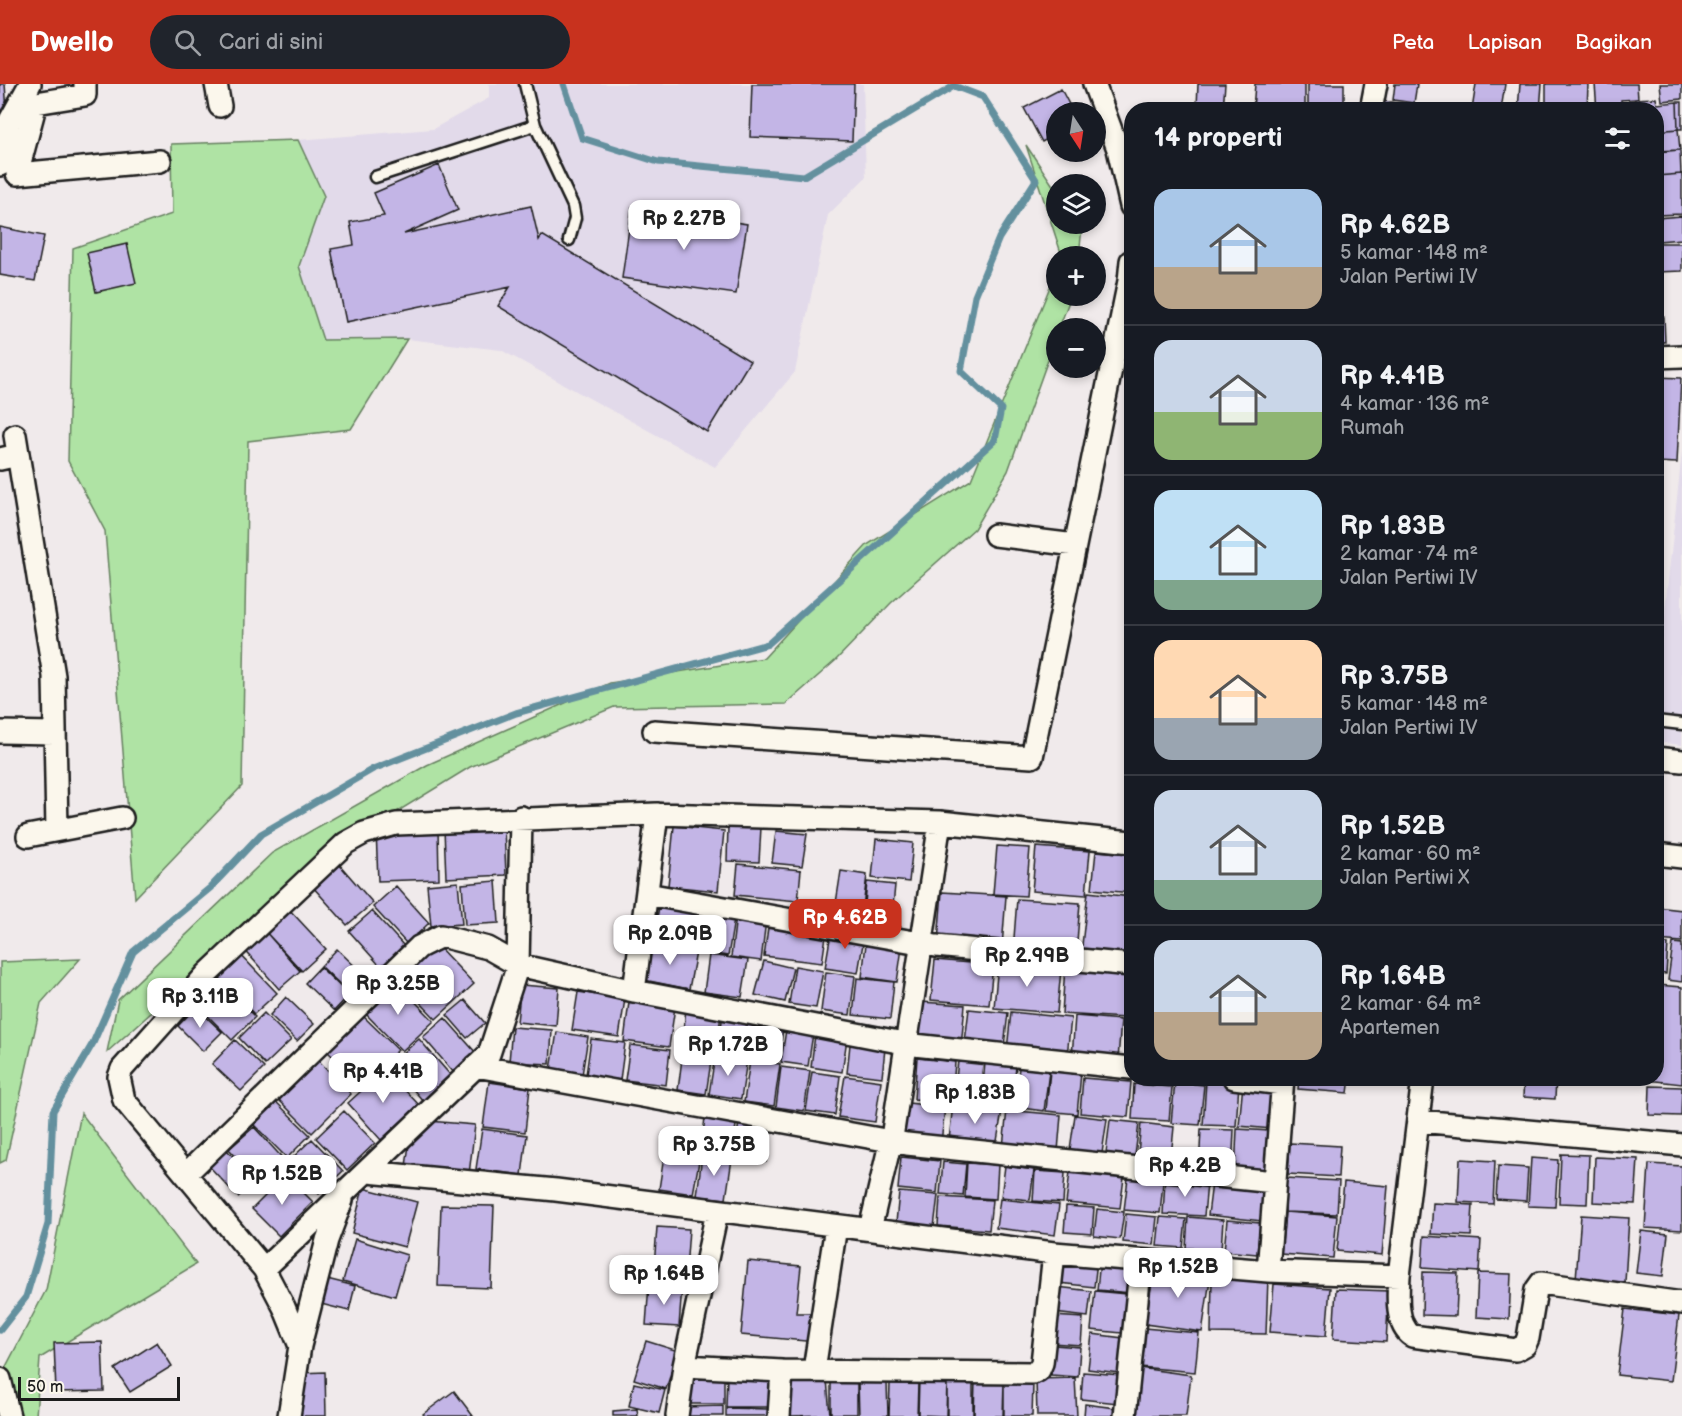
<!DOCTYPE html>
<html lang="id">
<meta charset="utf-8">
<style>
:root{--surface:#171b24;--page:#20242c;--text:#f1f3f6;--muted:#9ea1a6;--line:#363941;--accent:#c8321e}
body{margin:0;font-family:"Balsamiq Sans",sans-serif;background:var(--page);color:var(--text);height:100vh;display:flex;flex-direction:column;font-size:22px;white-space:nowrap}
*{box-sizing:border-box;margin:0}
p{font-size:20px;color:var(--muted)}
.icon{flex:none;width:33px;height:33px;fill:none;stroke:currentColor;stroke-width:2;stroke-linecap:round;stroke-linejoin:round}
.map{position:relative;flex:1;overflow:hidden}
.drawer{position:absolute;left:1124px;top:18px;width:540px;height:984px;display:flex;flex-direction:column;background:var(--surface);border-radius:24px;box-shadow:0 3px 9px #0003}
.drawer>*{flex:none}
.needle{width:39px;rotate:168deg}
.controls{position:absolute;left:1046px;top:18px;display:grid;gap:12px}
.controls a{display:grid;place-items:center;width:60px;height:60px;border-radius:50%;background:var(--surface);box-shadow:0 3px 9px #0003;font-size:30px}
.scale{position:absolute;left:18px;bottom:15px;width:162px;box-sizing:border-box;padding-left:6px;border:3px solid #1c1c1c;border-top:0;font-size:16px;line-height:21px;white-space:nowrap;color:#1c1c1c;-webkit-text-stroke:4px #fbf7ec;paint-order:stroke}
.price{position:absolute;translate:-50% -51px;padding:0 14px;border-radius:12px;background:#fff;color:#222;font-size:20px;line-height:39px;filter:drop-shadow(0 2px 3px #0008)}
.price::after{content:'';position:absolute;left:50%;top:36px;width:18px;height:14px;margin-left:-9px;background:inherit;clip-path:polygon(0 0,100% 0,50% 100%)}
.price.on{background:var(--accent);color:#fff}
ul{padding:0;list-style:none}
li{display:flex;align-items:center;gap:18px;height:150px;padding:0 30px}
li+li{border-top:2px solid var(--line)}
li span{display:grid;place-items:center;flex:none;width:168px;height:120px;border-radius:18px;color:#555}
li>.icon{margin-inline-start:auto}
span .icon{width:72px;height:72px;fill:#fffc;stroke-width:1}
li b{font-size:26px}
h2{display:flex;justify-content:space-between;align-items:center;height:72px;padding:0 30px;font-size:26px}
header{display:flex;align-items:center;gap:36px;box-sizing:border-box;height:84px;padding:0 30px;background:var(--accent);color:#fff}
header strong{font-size:28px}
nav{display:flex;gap:33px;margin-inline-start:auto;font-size:21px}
.search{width:420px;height:54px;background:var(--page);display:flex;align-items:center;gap:15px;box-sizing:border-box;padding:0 21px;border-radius:33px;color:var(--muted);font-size:22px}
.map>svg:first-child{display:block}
</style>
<header>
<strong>Dwello</strong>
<div class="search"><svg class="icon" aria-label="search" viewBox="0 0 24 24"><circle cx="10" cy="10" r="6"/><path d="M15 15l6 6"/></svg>Cari di sini</div>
<nav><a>Peta</a><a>Lapisan</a><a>Bagikan</a></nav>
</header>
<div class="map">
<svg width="1682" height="1332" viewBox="0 0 1682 1332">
<rect width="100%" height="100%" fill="#f0eaeb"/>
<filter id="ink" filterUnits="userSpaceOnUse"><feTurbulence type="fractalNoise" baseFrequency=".0167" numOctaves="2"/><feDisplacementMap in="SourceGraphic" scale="12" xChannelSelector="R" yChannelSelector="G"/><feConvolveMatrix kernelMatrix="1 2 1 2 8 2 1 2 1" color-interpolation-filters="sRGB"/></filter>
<g filter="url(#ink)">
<path fill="#e2daea" d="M489,0H863L866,93L828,131L795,288L715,383L501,266L407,255L323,256L299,182L324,112L298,56L433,45L489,14Z
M1682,368V661L1656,658V561H1661Z"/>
<path fill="#afe3a4" stroke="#668060" stroke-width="1.5" d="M298,56L324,112L299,182L323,256L407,255L351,345L248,357L242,702L135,814L105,447L68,377L73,164L172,130L171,60Z
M1026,61L1056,106V140H1079L1082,144L1079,172H1062Z
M1056,188V212H1071L1059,244H1056V253L1008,387L974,445L891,519L835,577L786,620L614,623L470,683L336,765L107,968L118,916L272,769L427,681L610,599L764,574L867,461L971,396Z
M80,875L41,919L6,1076L0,1079V878Z
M81,1029L196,1180L40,1274L36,1332H0V1294L46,1206Z"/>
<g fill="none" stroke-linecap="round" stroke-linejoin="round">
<path stroke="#64909e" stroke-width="7" d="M0,1246L26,1213L48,1140L53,1027L93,959L133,868L210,804L261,750L373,685L516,629L768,560L995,356L1001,325L961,287L975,212L999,154L1036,96L983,13L954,2L804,92L658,78L582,54L564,0"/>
</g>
<path fill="#c3b5e6" stroke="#1c1c1c" stroke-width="1.5" d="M0,0H5L7,27H0Z
M752,0H854L852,57L750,53Z
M1198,0H1225L1223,25L1197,23Z
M1255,0H1305V26H1253Z
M1308,0H1344V26H1308Z
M1395,0H1417L1414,19L1393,16Z
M1476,0H1505L1501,26H1472Z
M1520,0H1542L1540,26H1518Z
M1546,0H1588L1587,26H1546Z
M1595,0H1637L1638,15L1621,16V26H1597Z
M1660,0H1682V15L1662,17Z
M1061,5L1073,28H1056V50L1042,58L1024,24Z
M1656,14L1657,20L1677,18L1678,45L1656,47V26H1635V15Z
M1374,16L1412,21L1411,26H1372Z
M1677,18H1682V45H1678Z
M1678,45L1680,66L1656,67V47Z
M1680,66L1681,90L1656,92V68Z
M439,81L458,126L404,150L531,122L539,156L542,151L750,277L707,348L498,222L510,203L346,238L331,165L354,161L350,138L384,132L374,109Z
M1682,90V130L1656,131V92Z
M632,123L747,140L736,210L622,194Z
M1682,132V155L1658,157L1656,134Z
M0,143L44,152L35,197L0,191Z
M1656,159H1682V187L1656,188Z
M127,160L136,199L96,208L87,169Z
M1656,233H1664L1665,258H1656Z
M1656,293L1681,294L1677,379L1656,378Z
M674,742L724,747L718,807L668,802Z
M728,742L761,743L759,778L727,777Z
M504,743L506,791L446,794L444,745Z
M438,744L439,795L378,797L376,746Z
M776,747L807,750L802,782L772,779Z
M876,755L913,759L909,798L872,794Z
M997,762L1030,764L1026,812L993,810Z
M1036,763L1090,767L1086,811L1032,807Z
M1096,767L1131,770V809L1092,805Z
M338,779L373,819L347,841L312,802Z
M738,780L801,786L798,817L735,811Z
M841,787L867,791L863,823L836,819Z
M496,797L499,839L465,841L462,800Z
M458,798L462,840L431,842L427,801Z
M867,798L895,801L892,833L864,830Z
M396,802L429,839L407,860L373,823Z
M942,808L1006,812L1002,863L938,858Z
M1088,808L1131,813V876L1081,870Z
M1017,815L1080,819L1076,871L1013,867Z
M660,817L699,824L692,864L653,857Z
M286,822L326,865L302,887L262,844Z
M1656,823L1682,826V858L1656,856Z
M701,824L735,829L728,872L694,867Z
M372,827L404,862L381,883L349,847Z
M736,832L766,836L761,877L731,873Z
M769,837L827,845L822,879L764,872Z
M832,843L865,848L858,889L825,884Z
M264,846L300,887L279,905L243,864Z
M867,852L903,857L897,898L862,893Z
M435,859L474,900L436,935L397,894Z
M651,859L696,868L689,905L644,896Z
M1656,859L1668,860L1666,890L1656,889Z
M1673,859L1682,860V898L1668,896Z
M337,865L366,893L350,910L321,882Z
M237,867L277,909L254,930L214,888Z
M709,871L748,876L742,913L704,908Z
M935,876L993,881L989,921L931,916Z
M764,877L793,884L785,918L755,911Z
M998,879L1061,885L1057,929L994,924Z
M795,882L823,887L816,924L789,920Z
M1065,882L1128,886L1125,934L1062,930Z
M320,883L349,911L334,927L305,899Z
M826,888L855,892L850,931L821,927Z
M857,894L894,898L890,935L853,931Z
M395,897L434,937L402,967L363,927Z
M223,901L255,933L232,956L200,924Z
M521,901L559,904L556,942L517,938Z
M1657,901L1682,903V1000L1647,996L1656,994Z
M578,908L625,915L619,953L572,946Z
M286,913L314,940L297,957L270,931Z
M465,916L485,939L467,954L447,931Z
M629,918L675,923L669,963L624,957Z
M921,918L965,921L961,963L918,959Z
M196,923L222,948L203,967L178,942Z
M686,924L721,928L717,968L682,965Z
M969,925L1008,929L1003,970L964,966Z
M1011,928L1071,934L1067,972L1007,966Z
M264,929L291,956L265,981L239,954Z
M723,929L754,933L750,971L718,968Z
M362,931L398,966L363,1002L327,967Z
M1075,932L1121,936L1118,976L1072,973Z
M445,934L477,970L455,990L423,953Z
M756,935L784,939L778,977L750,973Z
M1128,938H1131V978L1126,977Z
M787,939L814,943L808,982L781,978Z
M512,943L552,946L550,980L509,978Z
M816,943L848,948L842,988L811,983Z
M557,948L588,953L582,991L551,986Z
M851,951L886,955L882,993L847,989Z
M419,955L452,993L424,1018L391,980Z
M591,955L625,959L620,996L586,991Z
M235,956L264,984L241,1007L212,980Z
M630,961L670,966L666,1001L625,996Z
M683,967L712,971L706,1010L678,1006Z
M314,972L351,1010L312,1049L273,1010Z
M715,972L747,976L741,1015L709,1010Z
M917,974L955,978L952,1018L914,1015Z
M750,976L780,980L774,1022L744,1018Z
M958,977L983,980L979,1015L954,1013Z
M985,979L1016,982L1012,1025L981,1022Z
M781,983L810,987L804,1027L776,1023Z
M1019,984L1049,987L1044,1027L1014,1023Z
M385,985L419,1021L381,1056L348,1019Z
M1050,987L1081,989L1077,1030L1046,1027Z
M812,988L840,992L835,1031L806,1027Z
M845,992L881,997L875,1038L838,1033Z
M1083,994L1131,998L1128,1033L1080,1029Z
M1299,994H1350L1348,1009L1298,1005Z
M1524,994H1556L1555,1015L1523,1013Z
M489,998L530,1004L525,1048L483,1043Z
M1175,998L1204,1001L1200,1041L1171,1039Z
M1206,998L1239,1000L1236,1042L1203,1041Z
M1134,1000L1172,1003L1169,1037L1132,1035Z
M1243,1000L1275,1003L1272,1045L1239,1042Z
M1650,1002L1682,1003L1681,1032L1649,1031Z
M271,1013L310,1051L287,1074L249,1036Z
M908,1019L945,1023L941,1059L904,1054Z
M953,1020L1002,1027L996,1063L949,1056Z
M1007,1026L1061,1031L1058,1067L1003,1063Z
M344,1027L375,1059L347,1086L316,1054Z
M706,1027L737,1031L733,1067L701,1064Z
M740,1031L772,1035L766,1078L734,1073Z
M1075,1031L1107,1035L1101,1076L1069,1072Z
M1110,1036L1139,1039L1134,1080L1105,1077Z
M429,1037L475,1041L469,1090L406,1082L410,1054Z
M1141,1039L1174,1043L1170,1083L1137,1080Z
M254,1043L288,1080L264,1103L229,1065Z
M482,1045L527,1051L522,1091L476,1085Z
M1201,1045L1234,1046L1232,1088L1199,1086Z
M1237,1045L1270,1047L1267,1090L1235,1088Z
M312,1055L343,1087L319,1110L288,1078Z
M1290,1059L1340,1062L1338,1093L1288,1090Z
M226,1065L256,1097L238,1113L208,1081Z
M665,1066L700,1072L693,1110L659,1105Z
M1561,1070L1589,1071L1587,1120L1559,1119Z
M702,1071L732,1075L726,1115L697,1112Z
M901,1073L940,1077L937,1109L898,1105Z
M1595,1073L1638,1075L1635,1120L1593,1118Z
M1531,1074L1558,1076L1555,1123L1528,1122Z
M1460,1075L1495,1077L1493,1120L1458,1118Z
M943,1078L966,1080L963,1112L940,1110Z
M967,1079L998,1081L996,1115L965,1113Z
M1649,1080L1682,1082V1146L1645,1144Z
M1005,1082L1034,1086L1030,1116L1001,1113Z
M1498,1082L1528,1084L1526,1117L1496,1115Z
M1035,1087L1065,1089L1063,1119L1033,1117Z
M1070,1088L1124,1094L1120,1124L1066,1119Z
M286,1091L313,1118L279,1152L252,1125Z
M1128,1094L1163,1098L1160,1129L1124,1126Z
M1286,1094L1339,1097L1337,1130L1285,1128Z
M1165,1096L1207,1099L1204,1132L1163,1130Z
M1344,1098L1388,1102L1382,1171L1337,1167Z
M1212,1099L1266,1104L1262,1137L1208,1131Z
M363,1104L417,1118L405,1163L352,1149Z
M899,1108L938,1111L934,1143L896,1139Z
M940,1113L992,1116L989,1146L938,1142Z
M1000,1115L1059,1121L1055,1151L996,1144Z
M1433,1119L1473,1121L1471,1152L1431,1150Z
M441,1121L494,1122L491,1204L438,1202Z
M1066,1122L1094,1124L1092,1150L1064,1148Z
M1097,1125L1124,1128L1120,1155L1094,1152Z
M1285,1128L1337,1132L1333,1174L1281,1170Z
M1126,1130L1157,1133L1154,1161L1123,1158Z
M1581,1131L1629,1134L1625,1198L1576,1195Z
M1160,1133L1186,1135L1183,1164L1157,1162Z
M1188,1133L1223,1136L1221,1166L1186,1164Z
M1227,1136L1260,1139L1257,1170L1224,1167Z
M657,1143L689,1145L686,1186L654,1183Z
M1641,1147L1668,1150L1663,1192L1636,1189Z
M1424,1152L1481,1156L1479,1188L1422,1184Z
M355,1155L407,1171L395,1212L343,1197Z
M1062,1173L1097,1177L1094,1203L1059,1199Z
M1100,1176L1135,1179L1132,1209L1097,1206Z
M748,1177L801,1182L796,1229H819L816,1258L741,1251Z
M1155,1181L1211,1189L1202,1248L1145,1240Z
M1423,1188L1458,1189L1456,1232L1422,1231Z
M1478,1189L1511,1190L1509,1235L1476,1233Z
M1212,1192L1268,1193L1266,1250L1211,1249Z
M323,1194L355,1202L349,1227L317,1219Z
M649,1200L682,1202L679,1243L646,1241Z
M1274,1200L1330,1204L1326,1252L1270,1248Z
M1057,1203L1091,1207L1088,1233L1054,1229Z
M1336,1205L1389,1207L1386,1258L1333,1255Z
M1095,1207L1126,1210L1122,1249L1091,1246Z
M1625,1225L1679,1231L1671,1297L1617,1291Z
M1053,1232L1083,1234L1081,1261L1051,1259Z
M1144,1244L1199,1249L1195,1288L1140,1283Z
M1092,1250L1123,1254L1119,1289L1088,1285Z
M646,1257L678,1267L666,1305L634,1295Z
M102,1258L104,1307L56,1308L54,1259Z
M157,1258L172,1282L130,1308L115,1285Z
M1054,1261L1080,1263L1078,1293L1051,1291Z
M1139,1284L1191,1291L1186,1332H1134Z
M325,1288L326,1332H301V1289Z
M1083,1288L1121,1291L1118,1319L1081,1315Z
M685,1291L724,1292V1320H685Z
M727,1292H770L769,1323H726Z
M831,1294H857V1330H831Z
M1075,1294L1077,1332H1037L1036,1295Z
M827,1295L830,1331L788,1332L787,1297Z
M919,1295L947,1296L946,1332L918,1331Z
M975,1297L1004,1298L1003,1332H974Z
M887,1298L888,1332H859L858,1299Z
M634,1299L665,1306L659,1329L629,1322Z
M890,1299H918L917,1332H889Z
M947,1299L973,1300V1332H947Z
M1004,1300H1033L1032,1332H1004Z
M454,1307L473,1332H425L423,1330Z
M1085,1320L1115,1324L1114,1332H1084Z
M723,1322V1332H685V1323Z
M726,1324L769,1325V1332H726Z
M637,1325L638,1332H613V1327Z"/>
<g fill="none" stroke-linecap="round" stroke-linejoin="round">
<defs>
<path id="lane" d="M525,0L535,41L573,122L575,134L569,156
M375,93L535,41
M1656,637L1682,640"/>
<path id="street" d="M85,0V11L36,19L17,90L160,77
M216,0L220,22
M1094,0L1118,65L1131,122
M1371,26L1376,0
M0,81L9,38L30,0
M1656,273L1682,272
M15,351L54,592L57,746
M0,375L18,371
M995,451L1075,461
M654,647L1032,673L1129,197L1131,177
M0,648L54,649
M1656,674L1682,677
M28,752L122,734
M1656,770L1682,773
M647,810L936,862L1131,881
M634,907L657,730
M476,982L907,1060L1274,1098
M1234,994L1282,1000
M1419,1037L1682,1061
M368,1088L556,1106L1054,1169L1268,1187L1399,1192L1423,994
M187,1089L419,863L441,852L488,864L518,881L634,907L914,961L1131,984
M870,1145L893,1047L940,738
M264,1185L489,970L518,881L521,733
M1268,1187L1283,994
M1399,1192C1398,1210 1395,1240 1412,1252L1516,1266L1525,1261L1528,1254L1536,1206L1541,1199L1682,1219
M300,1262L327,1156L342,1116
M684,1282L782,1287L1033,1289L1039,1286L1042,1279L1054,1169
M814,1286L836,1142
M0,1295L9,1332
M289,1332L300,1262L284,1223L264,1185L124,1016L119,993L122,985L207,890L346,759L364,749L396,740L657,730L940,738L1131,758
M677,1332L684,1282L717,1128
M779,1332L782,1287
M1125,1332L1141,1177"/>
</defs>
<use href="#lane" stroke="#1c1c1c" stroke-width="15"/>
<use href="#street" stroke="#1c1c1c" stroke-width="26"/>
<use href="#lane" stroke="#fbf7ec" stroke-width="10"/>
<use href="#street" stroke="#fbf7ec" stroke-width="21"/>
</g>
</g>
</svg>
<div class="controls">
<a><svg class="needle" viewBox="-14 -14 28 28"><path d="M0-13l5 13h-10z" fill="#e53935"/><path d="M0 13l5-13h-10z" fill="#9ea1a6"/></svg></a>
<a><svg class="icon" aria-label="layers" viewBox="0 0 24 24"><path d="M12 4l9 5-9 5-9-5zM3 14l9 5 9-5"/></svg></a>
<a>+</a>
<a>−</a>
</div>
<div class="scale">50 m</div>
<b class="price" style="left:684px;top:167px">Rp 2.27B</b>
<b class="price on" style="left:845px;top:866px">Rp 4.62B</b>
<b class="price" style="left:670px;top:882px">Rp 2.09B</b>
<b class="price" style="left:1027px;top:904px">Rp 2.99B</b>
<b class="price" style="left:398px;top:932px">Rp 3.25B</b>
<b class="price" style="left:200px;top:945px">Rp 3.11B</b>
<b class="price" style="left:728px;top:993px">Rp 1.72B</b>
<b class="price" style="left:383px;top:1020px">Rp 4.41B</b>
<b class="price" style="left:975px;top:1041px">Rp 1.83B</b>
<b class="price" style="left:714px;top:1093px">Rp 3.75B</b>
<b class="price" style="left:1185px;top:1114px">Rp 4.2B</b>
<b class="price" style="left:282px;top:1122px">Rp 1.52B</b>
<b class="price" style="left:1178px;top:1215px">Rp 1.52B</b>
<b class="price" style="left:664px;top:1222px">Rp 1.64B</b>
<section class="drawer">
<h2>14 properti<svg class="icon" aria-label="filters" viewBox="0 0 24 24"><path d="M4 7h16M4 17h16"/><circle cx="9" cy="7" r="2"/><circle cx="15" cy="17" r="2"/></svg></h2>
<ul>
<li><span style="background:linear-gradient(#a9c7e8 65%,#b9a48a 0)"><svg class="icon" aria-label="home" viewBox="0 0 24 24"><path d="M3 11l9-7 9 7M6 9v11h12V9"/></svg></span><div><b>Rp 4.62B</b><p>5 kamar · 148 m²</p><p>Jalan Pertiwi IV</p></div></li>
<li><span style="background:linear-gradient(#c9d6e8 60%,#8fb573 0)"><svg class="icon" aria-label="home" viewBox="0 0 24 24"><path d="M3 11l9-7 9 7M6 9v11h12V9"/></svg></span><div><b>Rp 4.41B</b><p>4 kamar · 136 m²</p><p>Rumah</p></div></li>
<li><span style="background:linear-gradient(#bfe0f5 75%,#7fa58c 0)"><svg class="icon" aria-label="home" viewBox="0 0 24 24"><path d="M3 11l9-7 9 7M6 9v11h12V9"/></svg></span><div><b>Rp 1.83B</b><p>2 kamar · 74 m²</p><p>Jalan Pertiwi IV</p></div></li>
<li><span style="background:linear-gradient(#ffd9b3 65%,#9aa5b1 0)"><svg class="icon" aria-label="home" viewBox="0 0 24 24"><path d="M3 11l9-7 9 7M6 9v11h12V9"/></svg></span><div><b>Rp 3.75B</b><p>5 kamar · 148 m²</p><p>Jalan Pertiwi IV</p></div></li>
<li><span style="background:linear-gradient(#c9d6e8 75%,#7fa58c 0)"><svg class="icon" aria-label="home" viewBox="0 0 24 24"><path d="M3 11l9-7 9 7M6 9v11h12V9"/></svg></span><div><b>Rp 1.52B</b><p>2 kamar · 60 m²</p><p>Jalan Pertiwi X</p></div></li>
<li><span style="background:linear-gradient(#c9d6e8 60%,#b9a48a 0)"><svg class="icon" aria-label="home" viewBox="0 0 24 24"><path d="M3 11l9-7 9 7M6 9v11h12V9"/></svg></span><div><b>Rp 1.64B</b><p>2 kamar · 64 m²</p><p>Apartemen</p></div></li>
</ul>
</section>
</div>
